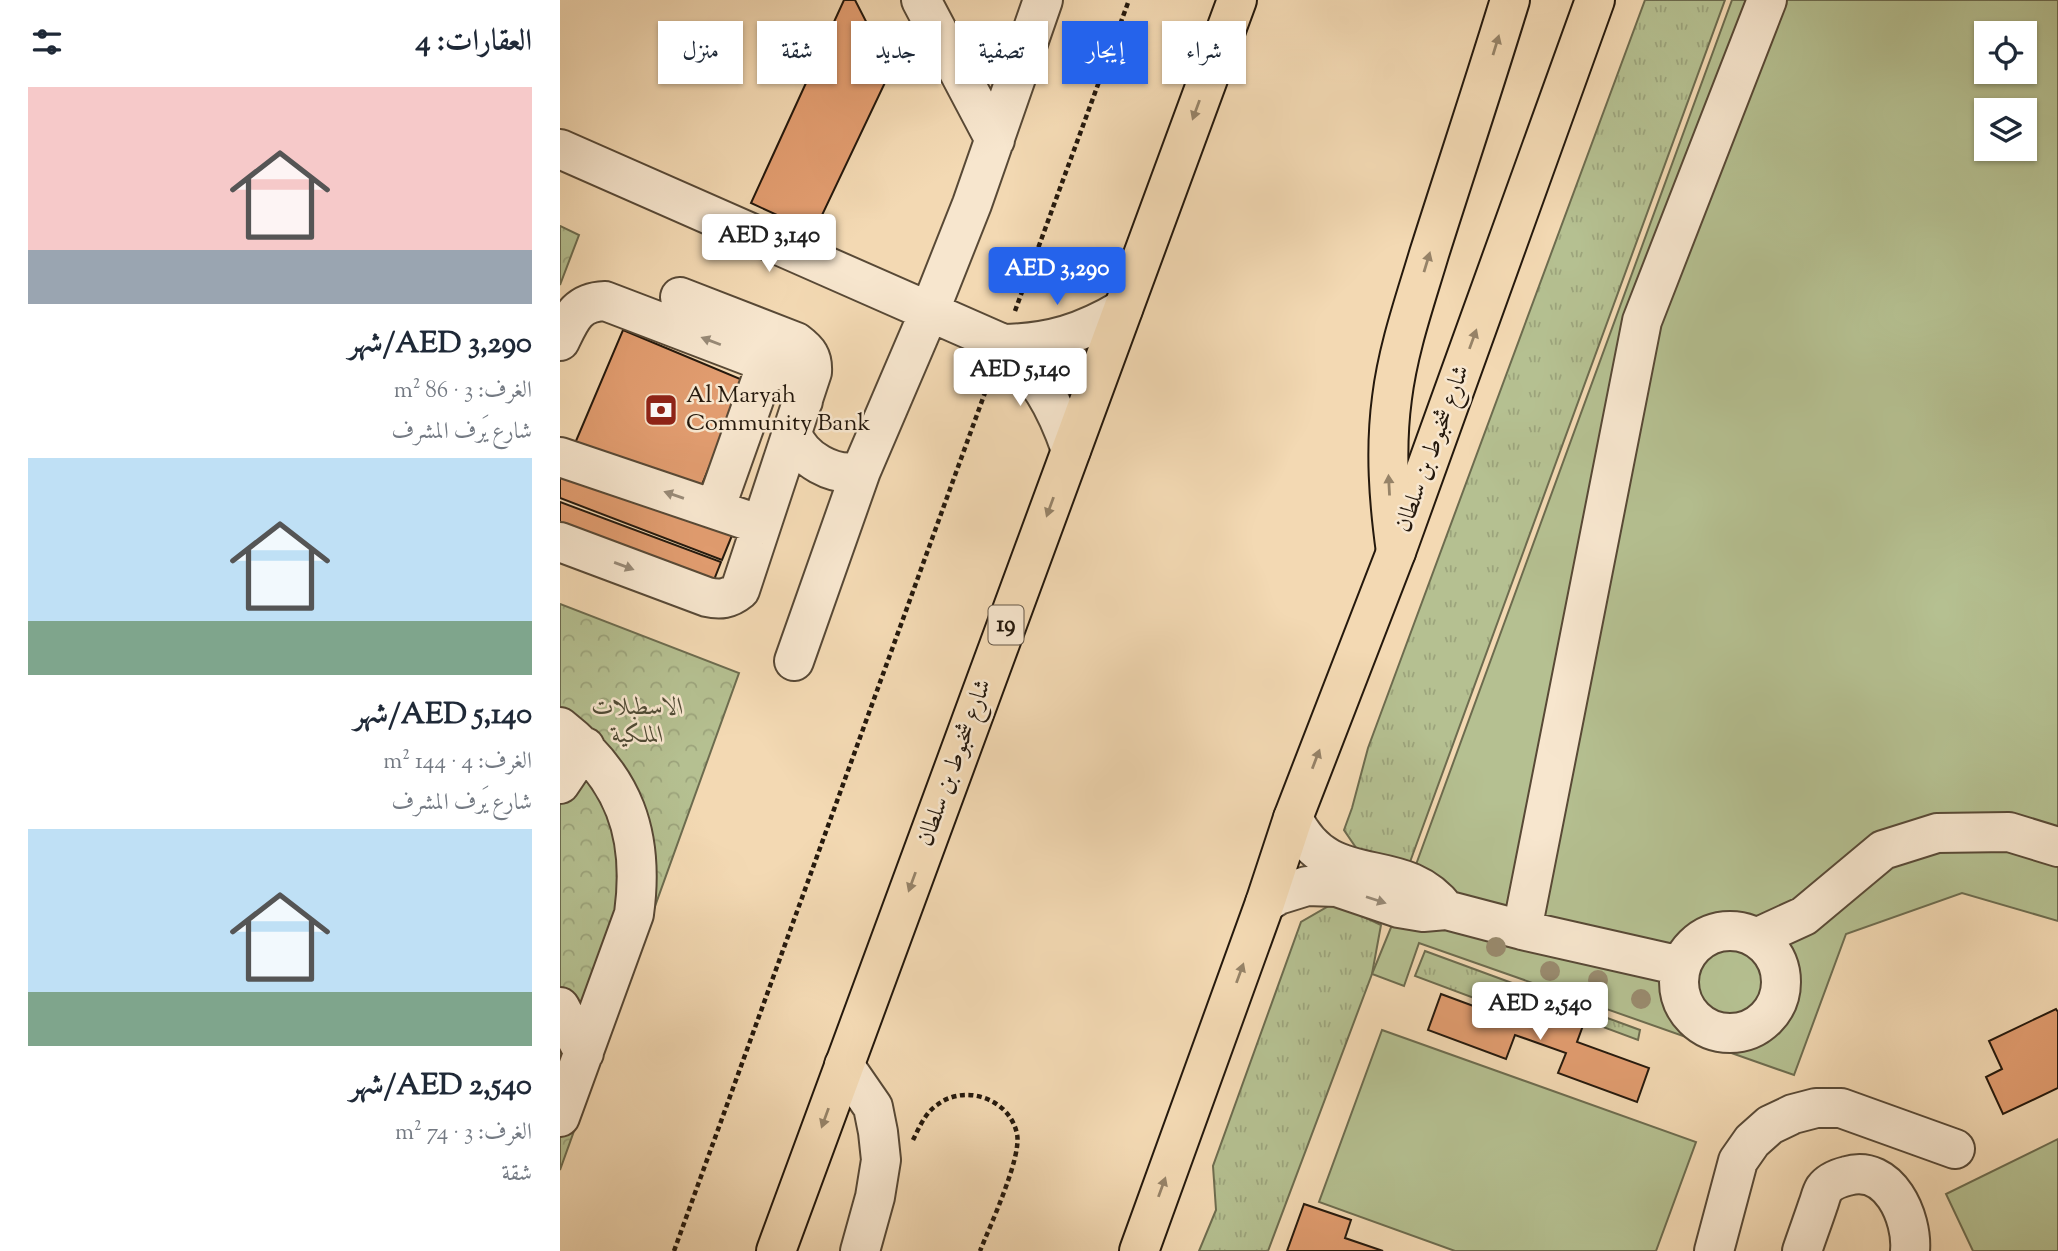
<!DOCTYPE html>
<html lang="ar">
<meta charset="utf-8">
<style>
:root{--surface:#fff;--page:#f6f6f7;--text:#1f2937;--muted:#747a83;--accent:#2563eb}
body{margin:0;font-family:"Sorts Mill Goudy",Amiri,serif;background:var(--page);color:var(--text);direction:rtl;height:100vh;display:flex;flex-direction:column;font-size:26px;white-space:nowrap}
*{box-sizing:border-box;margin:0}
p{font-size:23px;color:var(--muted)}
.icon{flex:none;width:38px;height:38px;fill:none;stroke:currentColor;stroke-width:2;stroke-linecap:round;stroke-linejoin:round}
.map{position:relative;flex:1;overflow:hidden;direction:ltr}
.panel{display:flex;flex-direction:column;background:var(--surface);width:560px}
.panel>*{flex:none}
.hud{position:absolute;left:21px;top:21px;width:665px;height:63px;direction:rtl;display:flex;gap:14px}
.buttons{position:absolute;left:1414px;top:21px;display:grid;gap:14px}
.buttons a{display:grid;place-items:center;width:63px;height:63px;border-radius:0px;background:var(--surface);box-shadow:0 2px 5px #0004;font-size:35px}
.price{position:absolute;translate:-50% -60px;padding:0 16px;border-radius:7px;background:#fff;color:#222;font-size:23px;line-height:46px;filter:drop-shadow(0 2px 4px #0008)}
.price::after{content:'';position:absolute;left:50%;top:42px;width:21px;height:16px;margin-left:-10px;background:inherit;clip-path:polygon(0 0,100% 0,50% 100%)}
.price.selected{background:var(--accent);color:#fff}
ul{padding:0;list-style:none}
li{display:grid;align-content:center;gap:14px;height:371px;padding:0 28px}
li span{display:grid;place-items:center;height:217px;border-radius:0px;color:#555}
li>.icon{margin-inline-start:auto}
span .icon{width:126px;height:126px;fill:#fffc;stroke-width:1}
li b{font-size:30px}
h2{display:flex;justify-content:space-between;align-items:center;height:84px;padding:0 28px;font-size:30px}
.pill{padding:0 24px;border-radius:0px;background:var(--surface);box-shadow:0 2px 5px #0004;font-size:24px;line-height:63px}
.pill.selected{background:var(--accent);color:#fff}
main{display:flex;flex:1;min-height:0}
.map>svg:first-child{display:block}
</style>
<main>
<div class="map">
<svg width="1498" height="1251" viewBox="0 0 1498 1251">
<defs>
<pattern id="grass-tufts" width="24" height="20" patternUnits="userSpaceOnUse" patternTransform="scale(1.75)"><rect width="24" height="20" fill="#b5c091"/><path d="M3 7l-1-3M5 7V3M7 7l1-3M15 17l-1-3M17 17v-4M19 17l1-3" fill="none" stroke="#9ca47c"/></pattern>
<pattern id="park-crowns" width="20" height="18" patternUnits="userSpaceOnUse" patternTransform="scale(1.75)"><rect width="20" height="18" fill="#b5c091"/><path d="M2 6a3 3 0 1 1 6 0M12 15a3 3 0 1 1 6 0" fill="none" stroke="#9ca47c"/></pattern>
</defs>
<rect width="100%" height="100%" fill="#f3d9b3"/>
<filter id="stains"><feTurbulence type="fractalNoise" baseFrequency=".00286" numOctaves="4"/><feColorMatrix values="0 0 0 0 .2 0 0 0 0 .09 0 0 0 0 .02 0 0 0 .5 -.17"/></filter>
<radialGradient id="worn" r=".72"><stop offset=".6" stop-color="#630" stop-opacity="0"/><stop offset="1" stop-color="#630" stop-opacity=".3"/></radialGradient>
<path fill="url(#grass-tufts)" stroke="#6d6c4f" stroke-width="2" d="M1085,0H1165L850,862L801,855L784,830L792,808L808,748Z
M774,903L821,925L812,974L708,1251H639L656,1210L653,1166L741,922Z
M865,951L1080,1030L1078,1040L960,996L954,1013L855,976Z"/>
<path fill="url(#park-crowns)" stroke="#6d6c4f" stroke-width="2" d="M0,226L19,235L0,285Z
M0,604L179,673L0,1170Z"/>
<path fill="#b5c091" stroke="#6d6c4f" stroke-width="2" fill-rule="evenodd" d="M1172,0H1498V921L1402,893L1286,934L1234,1075L859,943L844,986L812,974L850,881ZM1426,33H1465V72H1426ZM1426,110H1465V149H1426Z
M822,1030L1136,1142L1096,1251H895L759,1202Z
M1498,1139V1251H1413L1386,1194Z"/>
<path fill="#e29d70" stroke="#25190d" stroke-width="2" d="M284,0H295L331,70L254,232L191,203Z
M63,330L185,381L136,499L13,448Z
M0,467L173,533L162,560L0,498Z
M0,502L161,562L150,590L0,533Z
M881,994L954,1021L963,997L1025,1020L1017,1042L1089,1068L1077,1102L998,1073L1006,1053L955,1035L946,1059L868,1030Z
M1496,1009L1498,1012V1088L1443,1114L1426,1077L1442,1069L1429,1041Z
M744,1204L791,1220L785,1238L823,1251H727Z"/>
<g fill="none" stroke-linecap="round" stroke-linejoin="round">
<defs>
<path id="minor" d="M361,0L435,140
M0,149L443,344C479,377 495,404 511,450
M0,341C11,318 17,302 45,301L226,370C237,378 242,387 243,401
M443,344C490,343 523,333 563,309
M232,433C241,459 274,478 301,471
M0,457L201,525
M155,509L207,363
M0,542L147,597C160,600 169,599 180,590L252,372C253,357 248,351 236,342L120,297
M234,661L301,471L370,310L412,204L483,0
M0,727C64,777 85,834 74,914L0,1117
M0,784L25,747
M733,818C770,895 841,851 886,910
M705,903L718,895L747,886L777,887L839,908L863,912L886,910L962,930L1121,966
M962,930L1082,321L1207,0
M1119 982a51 51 0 1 1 102 0a51 51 0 1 1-102 0Z
M1196,938L1244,916L1323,850L1377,833L1449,832L1498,847
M0,1007L24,1053
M284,1065L313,1107L318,1132L321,1160L315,1197L300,1251
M1154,1251L1178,1161L1192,1141L1210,1125L1233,1114L1256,1108H1281L1395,1149
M1242,1251C1247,1236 1253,1220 1258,1205C1260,1200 1261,1194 1264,1189C1269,1182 1279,1178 1287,1176C1329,1163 1353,1218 1350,1251"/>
<path id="major" d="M216,1251L677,0
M579,1251L705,903L733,818L836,552L1035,0"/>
<path id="highway" d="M836,552C829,501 825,450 832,398C838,349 855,301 869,254C896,169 924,85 950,0"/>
</defs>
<use href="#minor" stroke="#584936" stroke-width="42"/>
<use href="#major" stroke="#25190d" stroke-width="42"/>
<use href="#highway" stroke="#25190d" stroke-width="42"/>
<path stroke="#25190d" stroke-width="4.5" stroke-dasharray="5 3.5" stroke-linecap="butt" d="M455,311L569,0
M353,1140C359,1128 365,1113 377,1105C405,1083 450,1099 457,1134C462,1157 430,1226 420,1251
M114,1251L431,376"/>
<use href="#minor" stroke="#f7e6ce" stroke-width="38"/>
<use href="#major" stroke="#f3d9b3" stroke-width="38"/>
<use href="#highway" stroke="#f3d9b3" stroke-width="38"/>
</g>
<g fill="#998b6e">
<circle cx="936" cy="947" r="10"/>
<circle cx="990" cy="971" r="10"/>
<circle cx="1038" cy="980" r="10"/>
<circle cx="1081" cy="999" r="10"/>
</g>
<defs><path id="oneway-solid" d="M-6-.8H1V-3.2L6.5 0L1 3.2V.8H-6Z" transform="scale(1.75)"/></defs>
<g fill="#968368">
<use href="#oneway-solid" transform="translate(936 45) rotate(-73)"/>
<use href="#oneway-solid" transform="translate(636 110) rotate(110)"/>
<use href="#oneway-solid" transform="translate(867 262) rotate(-73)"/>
<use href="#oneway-solid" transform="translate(913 339) rotate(-70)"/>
<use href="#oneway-solid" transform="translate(829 485) rotate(-93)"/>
<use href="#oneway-solid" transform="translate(490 507) rotate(110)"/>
<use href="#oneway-solid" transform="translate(756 759) rotate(-69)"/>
<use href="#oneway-solid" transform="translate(352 882) rotate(110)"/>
<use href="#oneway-solid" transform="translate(680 973) rotate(-70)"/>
<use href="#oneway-solid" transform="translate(265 1118) rotate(110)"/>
<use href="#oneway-solid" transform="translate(602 1187) rotate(-70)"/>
</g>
<g fill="#988a77">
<use href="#oneway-solid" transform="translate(151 341) rotate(-159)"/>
<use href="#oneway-solid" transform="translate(114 495) rotate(-161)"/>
<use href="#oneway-solid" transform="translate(64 566) rotate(20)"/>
<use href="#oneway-solid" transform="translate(816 900) rotate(18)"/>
</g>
<defs>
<symbol id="bank-square" viewBox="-11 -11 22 22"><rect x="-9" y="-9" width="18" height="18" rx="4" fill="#8f2418" stroke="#f7e6ce"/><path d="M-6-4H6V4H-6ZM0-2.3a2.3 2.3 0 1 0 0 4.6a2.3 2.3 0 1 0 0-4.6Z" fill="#fff"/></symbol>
</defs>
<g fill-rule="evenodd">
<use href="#bank-square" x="82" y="391" width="38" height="38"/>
</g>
<g text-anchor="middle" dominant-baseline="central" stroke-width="5" stroke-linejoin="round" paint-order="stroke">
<rect fill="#f7e6ce" stroke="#645647" stroke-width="2" x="428.5" y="605.5" width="35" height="39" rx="5"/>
<g font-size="23" font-weight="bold" fill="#25190d">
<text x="446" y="625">19</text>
</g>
<g font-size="24" fill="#25190d" stroke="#f7e6ce" text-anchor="start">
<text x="126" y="396">Al Maryah<tspan x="126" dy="28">Community Bank</tspan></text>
</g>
<g font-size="24" fill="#25190d" stroke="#f7e6ce">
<text transform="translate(873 449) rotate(-70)">شارع شخبوط بن سلطان</text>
<text transform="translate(395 763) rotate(-70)">شارع شخبوط بن سلطان</text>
</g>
<g font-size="24" font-style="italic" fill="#504b35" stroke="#f7e6ce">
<text x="78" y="708">الاسطبلات<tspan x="78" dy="28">الملكية</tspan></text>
</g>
</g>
<rect width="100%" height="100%" filter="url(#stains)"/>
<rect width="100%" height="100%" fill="url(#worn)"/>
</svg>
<div class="buttons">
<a><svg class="icon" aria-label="locate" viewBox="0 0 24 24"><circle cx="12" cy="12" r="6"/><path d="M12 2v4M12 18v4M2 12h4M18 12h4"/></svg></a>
<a><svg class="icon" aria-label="layers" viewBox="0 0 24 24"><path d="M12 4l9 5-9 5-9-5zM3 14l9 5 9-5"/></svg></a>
</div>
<b class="price" style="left:209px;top:274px">AED 3,140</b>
<b class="price selected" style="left:497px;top:307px">AED 3,290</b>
<b class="price" style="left:460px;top:408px">AED 5,140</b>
<b class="price" style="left:980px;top:1042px">AED 2,540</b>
<div class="hud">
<a class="pill">شراء</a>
<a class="pill selected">إيجار</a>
<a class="pill">تصفية</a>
<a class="pill">جديد</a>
<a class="pill">شقة</a>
<a class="pill">منزل</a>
</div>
</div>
<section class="panel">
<h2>العقارات: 4<svg class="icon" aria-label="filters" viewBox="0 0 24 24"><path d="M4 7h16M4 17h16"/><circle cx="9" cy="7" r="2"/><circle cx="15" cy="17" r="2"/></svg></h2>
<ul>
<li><span style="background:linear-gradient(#f6c9c9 75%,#9aa5b1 0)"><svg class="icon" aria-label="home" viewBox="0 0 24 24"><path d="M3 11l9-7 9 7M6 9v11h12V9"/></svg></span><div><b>AED 3,290/شهر</b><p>الغرف: 3 · 86 m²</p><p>شارع يَرف المشرف</p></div></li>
<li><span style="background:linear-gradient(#bfe0f5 75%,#7fa58c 0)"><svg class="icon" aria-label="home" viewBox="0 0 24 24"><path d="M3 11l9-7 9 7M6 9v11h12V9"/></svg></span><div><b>AED 5,140/شهر</b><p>الغرف: 4 · 144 m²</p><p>شارع يَرف المشرف</p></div></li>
<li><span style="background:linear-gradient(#bfe0f5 75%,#7fa58c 0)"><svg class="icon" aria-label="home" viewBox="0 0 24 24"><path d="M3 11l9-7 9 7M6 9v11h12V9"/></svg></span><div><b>AED 2,540/شهر</b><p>الغرف: 3 · 74 m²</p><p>شقة</p></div></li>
</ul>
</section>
</main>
